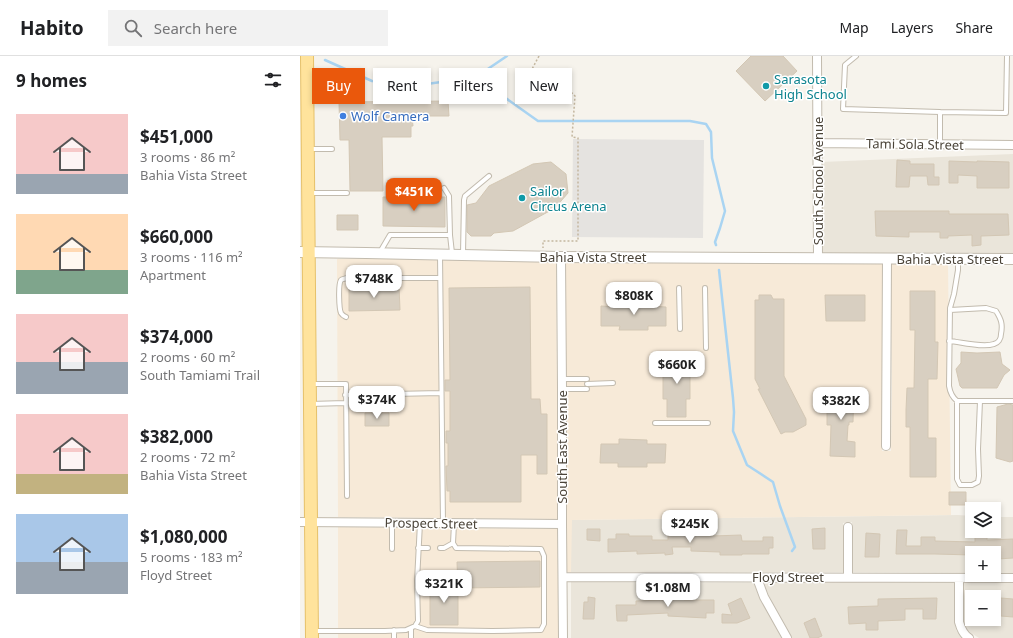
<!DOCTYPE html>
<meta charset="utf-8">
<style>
:root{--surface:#fff;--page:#f2f2f2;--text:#202124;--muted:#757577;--line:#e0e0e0;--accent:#ea580c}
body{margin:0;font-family:"Noto Sans",sans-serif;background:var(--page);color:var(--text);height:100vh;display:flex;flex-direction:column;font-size:15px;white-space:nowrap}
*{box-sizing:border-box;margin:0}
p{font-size:13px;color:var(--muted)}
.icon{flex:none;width:22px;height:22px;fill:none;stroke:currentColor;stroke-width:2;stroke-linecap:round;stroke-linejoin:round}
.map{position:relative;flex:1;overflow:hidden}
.details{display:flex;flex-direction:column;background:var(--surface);width:300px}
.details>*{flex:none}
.top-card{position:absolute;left:12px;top:12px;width:380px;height:36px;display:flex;gap:8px}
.tools{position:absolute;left:665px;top:446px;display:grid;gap:8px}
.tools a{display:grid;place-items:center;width:36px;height:36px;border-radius:0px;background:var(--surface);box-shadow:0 2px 6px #0003;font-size:20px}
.price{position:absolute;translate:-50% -34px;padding:0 9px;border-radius:8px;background:#fff;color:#222;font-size:13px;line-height:26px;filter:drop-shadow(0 1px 2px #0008)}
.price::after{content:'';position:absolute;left:50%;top:24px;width:12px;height:9px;margin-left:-6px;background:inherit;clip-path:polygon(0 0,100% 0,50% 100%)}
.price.on{background:var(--accent);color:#fff}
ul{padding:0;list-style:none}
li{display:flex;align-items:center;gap:12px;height:100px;padding:0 16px}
li span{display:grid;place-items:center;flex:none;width:112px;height:80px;border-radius:0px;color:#555}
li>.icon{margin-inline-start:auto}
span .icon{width:48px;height:48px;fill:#fffc;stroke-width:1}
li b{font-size:17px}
h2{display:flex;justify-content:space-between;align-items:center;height:48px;padding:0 16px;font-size:17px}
.chip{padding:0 14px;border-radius:0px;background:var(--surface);box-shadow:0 2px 6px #0003;font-size:14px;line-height:36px}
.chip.on{background:var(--accent);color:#fff}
header{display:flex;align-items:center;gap:24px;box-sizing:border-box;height:56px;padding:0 20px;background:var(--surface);border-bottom:1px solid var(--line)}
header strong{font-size:19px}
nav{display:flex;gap:22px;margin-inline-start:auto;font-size:14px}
.search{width:280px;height:36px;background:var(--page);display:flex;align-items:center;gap:10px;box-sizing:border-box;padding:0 14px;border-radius:0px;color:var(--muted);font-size:15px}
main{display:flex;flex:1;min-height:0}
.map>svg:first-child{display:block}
</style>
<header>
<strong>Habito</strong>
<div class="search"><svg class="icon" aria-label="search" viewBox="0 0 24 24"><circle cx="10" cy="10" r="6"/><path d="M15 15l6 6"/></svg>Search here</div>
<nav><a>Map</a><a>Layers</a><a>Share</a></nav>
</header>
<main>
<section class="details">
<h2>9 homes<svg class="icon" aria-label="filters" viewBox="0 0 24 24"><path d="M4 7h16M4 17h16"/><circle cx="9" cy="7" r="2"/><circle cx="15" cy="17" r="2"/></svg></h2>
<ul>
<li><span style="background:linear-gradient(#f6c9c9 75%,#9aa5b1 0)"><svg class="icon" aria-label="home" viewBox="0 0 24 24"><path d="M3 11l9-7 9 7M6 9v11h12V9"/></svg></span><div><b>$451,000</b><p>3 rooms · 86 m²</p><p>Bahia Vista Street</p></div></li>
<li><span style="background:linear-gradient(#ffd9b3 70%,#7fa58c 0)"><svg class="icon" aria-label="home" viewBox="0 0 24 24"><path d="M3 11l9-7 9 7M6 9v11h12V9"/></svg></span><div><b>$660,000</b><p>3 rooms · 116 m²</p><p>Apartment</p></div></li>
<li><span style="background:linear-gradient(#f6c9c9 60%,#9aa5b1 0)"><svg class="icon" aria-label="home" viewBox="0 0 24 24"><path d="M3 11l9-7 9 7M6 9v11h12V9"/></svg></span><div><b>$374,000</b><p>2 rooms · 60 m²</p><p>South Tamiami Trail</p></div></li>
<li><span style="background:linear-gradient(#f6c9c9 75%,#c2b280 0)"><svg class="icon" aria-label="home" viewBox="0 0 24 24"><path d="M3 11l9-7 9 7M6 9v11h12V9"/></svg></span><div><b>$382,000</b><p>2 rooms · 72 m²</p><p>Bahia Vista Street</p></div></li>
<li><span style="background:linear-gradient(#a9c7e8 60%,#9aa5b1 0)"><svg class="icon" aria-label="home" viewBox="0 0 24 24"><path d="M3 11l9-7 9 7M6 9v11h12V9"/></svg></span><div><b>$1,080,000</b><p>5 rooms · 183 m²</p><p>Floyd Street</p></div></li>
</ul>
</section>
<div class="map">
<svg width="713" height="582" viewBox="0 0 713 582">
<rect width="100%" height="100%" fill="#f6f3ec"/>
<path fill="#eae5da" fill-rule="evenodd" d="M713,98V198L523,197L522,106Z
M658,459L672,460V475H694V461H713V517H694V497H672V517L553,516L552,466L543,467L544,516H460V515L456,516H271V464Z
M271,526L454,527L460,544L482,582H271Z
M548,526L655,527V567L656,574L661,582H492L468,538L464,527Z
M664,527H713V582H679L668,575L665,571L664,566ZM672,541H694V563H672Z"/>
<path fill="#f7ead8" d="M92,202L256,206L257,334V463L38,461L37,203Z
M265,206L582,208V395H591L592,334L591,208H648L651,459L272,464L271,516H267Z
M38,471L257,473L259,582H38Z"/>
<path fill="#e5e3e0" d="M273,83L404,84L403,182L272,181Z"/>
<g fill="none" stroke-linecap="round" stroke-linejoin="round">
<path stroke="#a9d4f2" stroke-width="2.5" d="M25,4L72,25L120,29L176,21L207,0
M176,21L238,65H390L406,68L411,76L412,102L425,155L420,172L415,186L416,189
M419,214L433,342L434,356L433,375L447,409L473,426L480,450L495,491L492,495"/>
</g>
<path fill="#d8cfc1" stroke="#d3c7b4" d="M451,0H483L497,15L465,45L436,15Z
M148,45L149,60H112L113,70H111V81H82L83,135H50L49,84H40L39,46Z
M597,104L610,105V108H634V121H639V129H628L627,120H610L609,131H596Z
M649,105L677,106V105L709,106V132H677V120L658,119V127H649Z
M251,106L266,118L268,137L255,152L213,175L194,177L191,180H171L167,176V149L176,147L189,130L233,108Z
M83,141H145V171L83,170Z
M575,155H649V158H708L709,179L681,180V189L672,190V179L648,180V182H640V176H609V181L576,180Z
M37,159H58V174H37Z
M99,230L100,254L49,255V231Z
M230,231L231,343H240L241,358H247V418H237V399H221V446H150V435H147L146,410H148V387H146V375H150V335H145V324H150L149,232Z
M610,235H635V286H638L637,323H628V382H636V421H610V371H606V354L607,332H614L615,274H610Z
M459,239H471L473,243H484V320L506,363V369L493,376H485L481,378L458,333H460L455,323V244H459Z
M525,239H565V265H526Z
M320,246H348V250L366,251V270H348V274H319L320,270H301V250L320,251Z
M368,296L386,297V315H390V343H386V361H367V343H363V314H367Z
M661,296L677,297L700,296L702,308L710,314L704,319L697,332H662L660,330L656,313L661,307Z
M529,332H554L553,366H549V369H548L547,385L555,386V401L530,400L531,369H527V352H529Z
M708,348L713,349V405L710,406L696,402L697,351Z
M65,357H89V370H65Z
M319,383L347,384V388H366L365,407H347V411H318V407H300L301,388H319Z
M649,436H666V449H649Z
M525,472V493H513L512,473Z
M287,473H300V485L287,484Z
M368,474H380V479L413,480L441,479L442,485H463V481H473V492H469V498H442V499H420V496L391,495V491H372L373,498L365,499V497L337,498V495L308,496V483H316V478H329V480H352V484H368Z
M597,474H607L606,490H621V481H635V485L675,486V477H687V484L713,483V502L698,503V494H679V497H672V499L635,498H596Z
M566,477L580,478L579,501H565Z
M240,505V531L158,532L157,506Z
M130,528H158V569H130Z
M288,541L295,542L294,563H283L284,546H288Z
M363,541L384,542V544H414V557H406V562L368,560V557L327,559V565H317L316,549H336V545L363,544Z
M441,542L450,562L437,567H422V558L432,559L428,548Z
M637,542L636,563H623V553H605V564L578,565V574H566V567L549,568L548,551L578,550V543Z
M701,542L713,543V561L701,560Z
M515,562L522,580L517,582H510L504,567Z"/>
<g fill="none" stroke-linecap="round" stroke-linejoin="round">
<defs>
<path id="service" d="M556,0L545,9L543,53L640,56V88
M640,56L706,57L707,0
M10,93H32
M144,132L149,140L150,179L152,197
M10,137H47
M80,196L90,179H150
M163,198L164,144L165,140L189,120
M140,199L143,467
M658,203V214L654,238L650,252L649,330C650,336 652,341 657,345H713
M379,232L380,273
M405,232L406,292
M46,261C44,260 43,260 41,257C39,253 38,228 41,224C42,223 44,223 47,222H140
M649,285C661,286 683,292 694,288C698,287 701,283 701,278C703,268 701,263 696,255L686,252L650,254
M262,323H287
M10,328H46L47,440
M287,328L313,327
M262,333H287
M45,339L141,337
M657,345V423L660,429H672L678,426L679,420L678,393L680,345
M10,348L45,347
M355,367H408
M118,492H128
M140,492H144L153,487L154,468
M92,493V467
M115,570L127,574L192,575L241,574L244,568V500L241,493L156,492L153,487
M111,572V582
M13,575H85L106,574L115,570L118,565L117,525L120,467
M94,582V574"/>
<path id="minor" d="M517,0L518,202
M517,87L713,89
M261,201L262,333V468L263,582
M586,390L587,202
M0,466L262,468
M548,471V521
M263,521L713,522
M457,522L464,541L487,582
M659,522V566C661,573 663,578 669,582"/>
<path id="tertiary" d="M0,196L66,197L261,201L713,203"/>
<path id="primary" d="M7,0L12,582"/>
</defs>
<use href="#service" stroke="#c2bbae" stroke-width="6"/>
<use href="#minor" stroke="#c2bbae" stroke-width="10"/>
<use href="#tertiary" stroke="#c2bbae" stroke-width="12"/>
<use href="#primary" stroke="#e6c16a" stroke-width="14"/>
<path stroke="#c4b79f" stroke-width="1.5" stroke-dasharray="2 2" stroke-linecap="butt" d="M239,0C233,12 227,18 231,32L238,36L270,35L275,40L272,81L278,82V185H243V192"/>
<use href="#service" stroke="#fff" stroke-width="4"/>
<use href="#minor" stroke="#fff" stroke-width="8"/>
<use href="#tertiary" stroke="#fff" stroke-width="10"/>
<use href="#primary" stroke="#ffe39c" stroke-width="12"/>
</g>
<g fill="#0f9aa8" stroke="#fff" stroke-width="1.5">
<circle cx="466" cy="30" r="4"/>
<circle cx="222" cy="142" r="4"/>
</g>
<circle fill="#3f7fe0" stroke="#fff" stroke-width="1.5" cx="43" cy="60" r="4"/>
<g text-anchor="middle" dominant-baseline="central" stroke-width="3" stroke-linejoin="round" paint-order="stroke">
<g font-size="13" fill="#0d838f" stroke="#fff" text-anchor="start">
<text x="474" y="23">Sarasota<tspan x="474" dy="15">High School</tspan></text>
<text x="230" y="135">Sailor<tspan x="230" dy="15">Circus Arena</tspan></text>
</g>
<g font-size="13" fill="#366cbe" stroke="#fff" text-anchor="start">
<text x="51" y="60">Wolf Camera</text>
</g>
<g font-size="13" fill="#4b4439" stroke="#fff">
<text transform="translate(615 88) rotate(1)">Tami Sola Street</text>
<text transform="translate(518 125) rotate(-90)">South School Avenue</text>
<text x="293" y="201">Bahia Vista Street</text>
<text x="650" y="203">Bahia Vista Street</text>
<text transform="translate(262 391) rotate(-90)">South East Avenue</text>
<text transform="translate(131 467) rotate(1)">Prospect Street</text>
<text x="488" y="521">Floyd Street</text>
</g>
</g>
</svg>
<div class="tools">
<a><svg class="icon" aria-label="layers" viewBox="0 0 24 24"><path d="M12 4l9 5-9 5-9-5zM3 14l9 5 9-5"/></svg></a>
<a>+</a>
<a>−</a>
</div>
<b class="price on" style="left:114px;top:156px">$451K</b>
<b class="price" style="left:74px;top:243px">$748K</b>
<b class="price" style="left:334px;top:260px">$808K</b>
<b class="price" style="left:377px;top:329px">$660K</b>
<b class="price" style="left:77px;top:364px">$374K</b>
<b class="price" style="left:541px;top:365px">$382K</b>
<b class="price" style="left:390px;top:488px">$245K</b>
<b class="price" style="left:144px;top:548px">$321K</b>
<b class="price" style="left:368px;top:552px">$1.08M</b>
<div class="top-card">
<a class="chip on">Buy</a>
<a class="chip">Rent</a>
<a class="chip">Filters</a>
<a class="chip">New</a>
</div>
</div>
</main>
